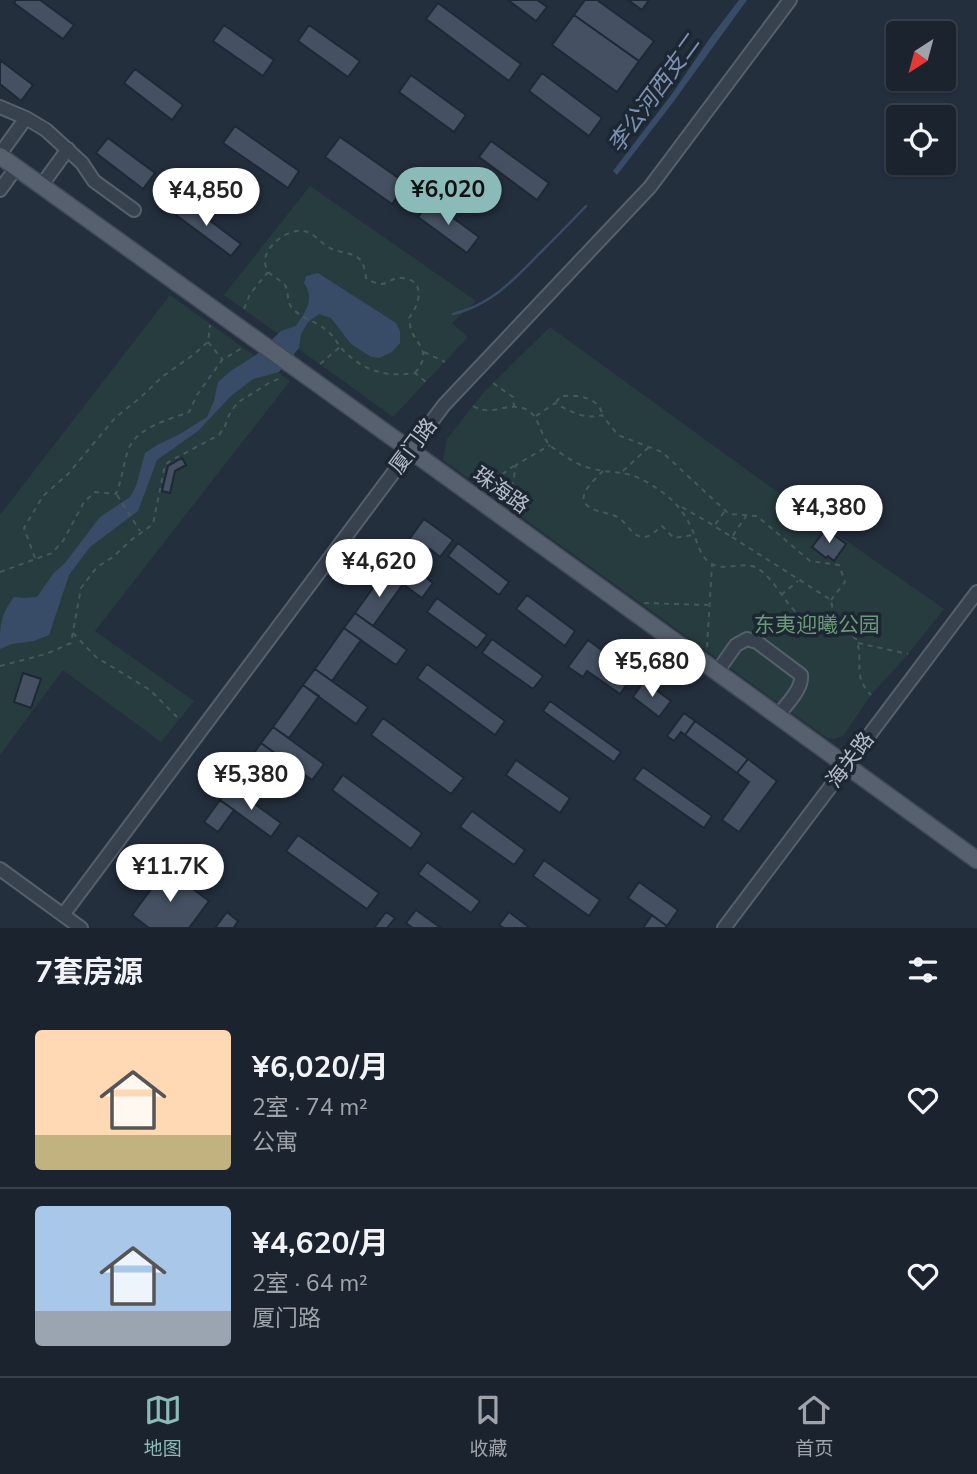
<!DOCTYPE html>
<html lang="zh">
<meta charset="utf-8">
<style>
:root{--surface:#1b232e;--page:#242b36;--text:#f1f3f6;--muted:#a0a4aa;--line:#39404a;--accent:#8bbbb9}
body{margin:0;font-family:"Nunito Sans","Noto Sans SC",sans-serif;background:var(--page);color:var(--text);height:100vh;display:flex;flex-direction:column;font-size:26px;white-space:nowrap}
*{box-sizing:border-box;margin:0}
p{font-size:23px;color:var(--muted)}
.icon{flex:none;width:38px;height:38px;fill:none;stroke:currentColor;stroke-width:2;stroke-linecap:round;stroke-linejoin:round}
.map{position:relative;height:928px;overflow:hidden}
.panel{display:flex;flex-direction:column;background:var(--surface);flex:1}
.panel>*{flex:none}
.needle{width:46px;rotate:216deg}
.tools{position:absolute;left:886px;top:21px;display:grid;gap:14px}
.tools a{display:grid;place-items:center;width:70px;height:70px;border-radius:7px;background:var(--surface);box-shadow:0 2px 5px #0004,0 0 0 2px var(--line);font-size:35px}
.price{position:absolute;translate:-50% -60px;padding:0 16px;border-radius:24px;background:#fff;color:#222;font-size:23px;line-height:46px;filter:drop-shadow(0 2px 4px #0008)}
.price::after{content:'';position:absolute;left:50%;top:42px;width:21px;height:16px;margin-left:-10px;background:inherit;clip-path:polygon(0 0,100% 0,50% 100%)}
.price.selected{background:var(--accent);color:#111}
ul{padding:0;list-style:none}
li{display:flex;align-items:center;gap:21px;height:175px;padding:0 35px}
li+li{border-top:2px solid var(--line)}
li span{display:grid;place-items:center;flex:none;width:196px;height:140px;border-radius:7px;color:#555}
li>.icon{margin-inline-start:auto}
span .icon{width:84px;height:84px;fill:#fffc;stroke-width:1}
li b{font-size:30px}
h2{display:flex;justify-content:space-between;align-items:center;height:84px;padding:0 35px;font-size:30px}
.tabs{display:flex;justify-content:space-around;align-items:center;height:98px;border-top:2px solid var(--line);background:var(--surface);font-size:19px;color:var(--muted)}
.tabs a{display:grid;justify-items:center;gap:4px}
.tabs .selected{color:var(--accent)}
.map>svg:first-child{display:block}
</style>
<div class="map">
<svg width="977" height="928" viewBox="0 0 977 928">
<rect width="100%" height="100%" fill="#242f3e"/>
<path fill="#263c3f" d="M310,186L476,301L452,323L468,337L393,417L224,295Z
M170,295L290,381L95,631L194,701L161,742L63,670L0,755V515Z
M550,327L798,507L944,609L908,654L871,695L843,736L834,739L827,738L443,460L447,439L484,392Z"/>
<path fill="#394c67" d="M739,0H747L674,101L617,175L613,171L672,94L710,38Z
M318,273L396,323L400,331V343L392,352L379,358L371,357L351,344L331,318L319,314L308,322L301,334L299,348L279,372L253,379L231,396L198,431L157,460L138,511L90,547L69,575L49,635L34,641L12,644L0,649C0,624 0,616 14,597L24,598L37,597L53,574L65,563L100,517L130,497L136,486L145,453L157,445L180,434L207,417L214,401L218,382L232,370L256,355L281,331L296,326C306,311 315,299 304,283L306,276Z"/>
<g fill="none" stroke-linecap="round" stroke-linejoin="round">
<path stroke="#394c67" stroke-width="2.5" d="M453,314C492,305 513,280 540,253C556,237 571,222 586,206"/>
</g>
<path fill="#455162" stroke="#1f2835" stroke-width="2" d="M16,0H40L74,25L63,39L14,3Z
M508,0H537L547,7L536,21Z
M585,0H597L654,41L639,61L574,15Z
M628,0H649L642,10Z
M438,3L521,64L509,81L426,19Z
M574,15L639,61L617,92L552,45Z
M224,25L274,60L263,76L213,41Z
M309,25L360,61L348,77L298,41Z
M0,60L33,85L21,101L0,84Z
M135,69L183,105L172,120L124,83Z
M542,73L602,118L589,136L529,91Z
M411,75L466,115L454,132L399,92Z
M235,126L299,171L288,188L223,143Z
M340,137L407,184L392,204L325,157Z
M108,138L155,173L143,189L96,153Z
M491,141L549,183L537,200L479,157Z
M181,199L241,244L231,256L172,212Z
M430,201L479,237L467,253L418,217Z
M182,458L186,465L175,471L170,493L162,491L168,466Z
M424,519L453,540L440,557L430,549L415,569L397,556Z
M826,529L846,544L834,561L828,556L826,558L812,547Z
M458,543L509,582L499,595L448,556Z
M397,556L433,583L422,598L385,571Z
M385,571L403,584L373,626L355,613Z
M527,595L575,631L565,646L516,609Z
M437,598L487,635L477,648L427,612Z
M355,613L407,650L396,665L344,628Z
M344,628L361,640L332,681L315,669Z
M492,639L543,676L533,689L482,653Z
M588,640L634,674L620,694L587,671L583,677L568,667Z
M427,664L505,721L495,735L417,678Z
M315,669L368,707L356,724L303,685Z
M23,673L41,679L31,708L14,702Z
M644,681L671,701L659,717L633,697Z
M303,685L319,696L289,738L273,727Z
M550,701L621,752L614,762L543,711Z
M684,713L695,721L685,735L681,732L674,741L667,736Z
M383,718L464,778L451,794L371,735Z
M695,721L748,759L737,773L685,735Z
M273,727L324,764L312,780L261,743Z
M261,743L276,754L245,797L230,786Z
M748,759L777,781L739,832L722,820L749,782L737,773Z
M516,760L570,798L560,813L506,775Z
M643,767L712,816L704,828L634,779Z
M343,775L422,833L411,849L332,790Z
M230,786L281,823L271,837L220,800Z
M220,800L234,810L218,832L204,822Z
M472,811L525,850L514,865L460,827Z
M298,835L379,893L367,909L286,851Z
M544,860L600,900L589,916L533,876Z
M427,862L480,901L471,913L418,874Z
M166,869L209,901L189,928H149L132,915Z
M639,882L678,910L667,926L628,898Z
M416,910L441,928H413L406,923Z
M227,912L238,921L234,927L235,928H215Z
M386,912L395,918L387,928H374Z
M509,912L530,928H504L499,925Z
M652,915L667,926L665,928H643Z"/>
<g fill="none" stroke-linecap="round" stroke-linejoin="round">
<defs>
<path id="minor" d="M0,107L26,118L46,130L82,163L94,181L134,210
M0,154L26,118
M41,186L68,149
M0,190L16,168
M717,672L736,645L747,639L757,642L801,675C803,689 786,704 778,716
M0,869L81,928
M63,915L444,405L650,187L790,0
M724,928L977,592"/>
<path id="major" d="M0,156L410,450L977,860"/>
</defs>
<use href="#minor" stroke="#565f6c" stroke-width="16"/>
<use href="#major" stroke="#414a57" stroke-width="19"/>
<path stroke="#44595c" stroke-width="2" stroke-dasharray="5 5" stroke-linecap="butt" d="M244,309L250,294L268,272
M208,342L222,359
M424,352L445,362
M320,364L340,347
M415,373C432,352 419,348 411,330C410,326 410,322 409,318C419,305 427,281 403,278C395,276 389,283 382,284C376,284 370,281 366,278C363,249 350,257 330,248C320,243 314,232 303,231C287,228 259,250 266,267C269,277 280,278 285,285C289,292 287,299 290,305C296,316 315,321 325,329C335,336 338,346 346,353C366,372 388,377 415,373L426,382
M493,383L513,397L514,406
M556,402L561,396C576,395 597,396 602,413
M473,406C493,418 510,399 529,411C539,418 540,433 548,443C552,448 559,452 565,456C574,462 583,467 594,469C613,474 625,470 645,481C667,494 681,505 692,529C697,540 699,555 709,562C722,573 741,561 755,567C772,575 784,602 798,614L824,617L856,639C865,663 851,674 871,695
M536,416L555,403C569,411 585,420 602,415L618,435L662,452L729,514L757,516L810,561L839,565L845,582L831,600
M603,471C591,483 569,502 598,511C605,513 613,514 619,518C628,524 632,537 644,537C651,537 656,530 662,526L674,538L693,535
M623,471L649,447
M486,486L515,465
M117,495L140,531
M509,507L516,465L550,445
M682,507L713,525
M724,512L714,526L732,537L746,516
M732,537L831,600L835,622
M35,558L24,528L43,496L68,474L115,418L141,397L162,377L193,355L208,342L210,325
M0,572L52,553L63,541L84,502L95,492L116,494C122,480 123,465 128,450C137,427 168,420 189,412L197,395L222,360L242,348
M781,595L798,581
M644,603L708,605
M73,633L96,657L150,690L177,717
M858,643L908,654
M707,647L712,565
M0,666L46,654L71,643L81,588L97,567L113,557L130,541L153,524L165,465L170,461L219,435L225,426L229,415L237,403L269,383L283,377"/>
<use href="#minor" stroke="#38414e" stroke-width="12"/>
<use href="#major" stroke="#56606e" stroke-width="16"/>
</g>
<g text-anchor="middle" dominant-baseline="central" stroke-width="7" stroke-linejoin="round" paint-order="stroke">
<g font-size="21" fill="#b4bcc9" stroke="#1d2633">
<text transform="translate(413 446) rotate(-53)">厦门路</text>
<text transform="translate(501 490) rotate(36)">珠海路</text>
<text transform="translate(850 760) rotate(-53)">海关路</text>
</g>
<g font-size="21" fill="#6b9a76" stroke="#1d2633">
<text x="817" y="625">东夷迎曦公园</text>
</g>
<g font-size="23" font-style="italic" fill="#7c92b1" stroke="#1d2633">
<text transform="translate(654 94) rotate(-54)">李公河西支二</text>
</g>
</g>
</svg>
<div class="tools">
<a><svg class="needle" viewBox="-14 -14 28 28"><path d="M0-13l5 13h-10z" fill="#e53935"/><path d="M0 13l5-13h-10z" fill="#a0a4aa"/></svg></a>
<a><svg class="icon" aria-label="locate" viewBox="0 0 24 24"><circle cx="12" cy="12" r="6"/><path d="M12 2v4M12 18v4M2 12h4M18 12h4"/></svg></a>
</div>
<b class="price selected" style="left:448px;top:227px">¥6,020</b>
<b class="price" style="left:206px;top:228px">¥4,850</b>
<b class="price" style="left:829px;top:545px">¥4,380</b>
<b class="price" style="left:379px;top:599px">¥4,620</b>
<b class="price" style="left:652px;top:699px">¥5,680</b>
<b class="price" style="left:251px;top:812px">¥5,380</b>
<b class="price" style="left:170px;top:904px">¥11.7K</b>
</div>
<section class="panel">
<h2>7套房源<svg class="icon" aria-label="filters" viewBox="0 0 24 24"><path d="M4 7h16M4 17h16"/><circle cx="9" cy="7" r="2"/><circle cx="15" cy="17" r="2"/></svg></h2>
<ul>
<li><span style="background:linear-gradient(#ffd9b3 75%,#c2b280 0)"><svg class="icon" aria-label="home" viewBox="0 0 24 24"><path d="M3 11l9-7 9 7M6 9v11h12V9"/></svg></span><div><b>¥6,020/月</b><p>2室 · 74 m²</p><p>公寓</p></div><svg class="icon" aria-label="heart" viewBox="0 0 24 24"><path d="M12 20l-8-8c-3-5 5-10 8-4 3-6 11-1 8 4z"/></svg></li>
<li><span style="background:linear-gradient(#a9c7e8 75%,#9aa5b1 0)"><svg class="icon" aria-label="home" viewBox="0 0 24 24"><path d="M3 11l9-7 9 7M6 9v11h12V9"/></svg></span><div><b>¥4,620/月</b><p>2室 · 64 m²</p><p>厦门路</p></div><svg class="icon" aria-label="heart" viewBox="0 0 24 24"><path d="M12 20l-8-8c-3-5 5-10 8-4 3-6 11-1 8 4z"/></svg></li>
</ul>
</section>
<nav class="tabs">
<a class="selected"><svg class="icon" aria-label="map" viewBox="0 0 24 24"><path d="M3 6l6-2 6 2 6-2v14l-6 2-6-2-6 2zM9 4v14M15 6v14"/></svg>地图</a>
<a><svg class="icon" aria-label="saved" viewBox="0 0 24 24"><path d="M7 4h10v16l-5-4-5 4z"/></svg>收藏</a>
<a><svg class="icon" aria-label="home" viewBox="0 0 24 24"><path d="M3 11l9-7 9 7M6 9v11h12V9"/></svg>首页</a>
</nav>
